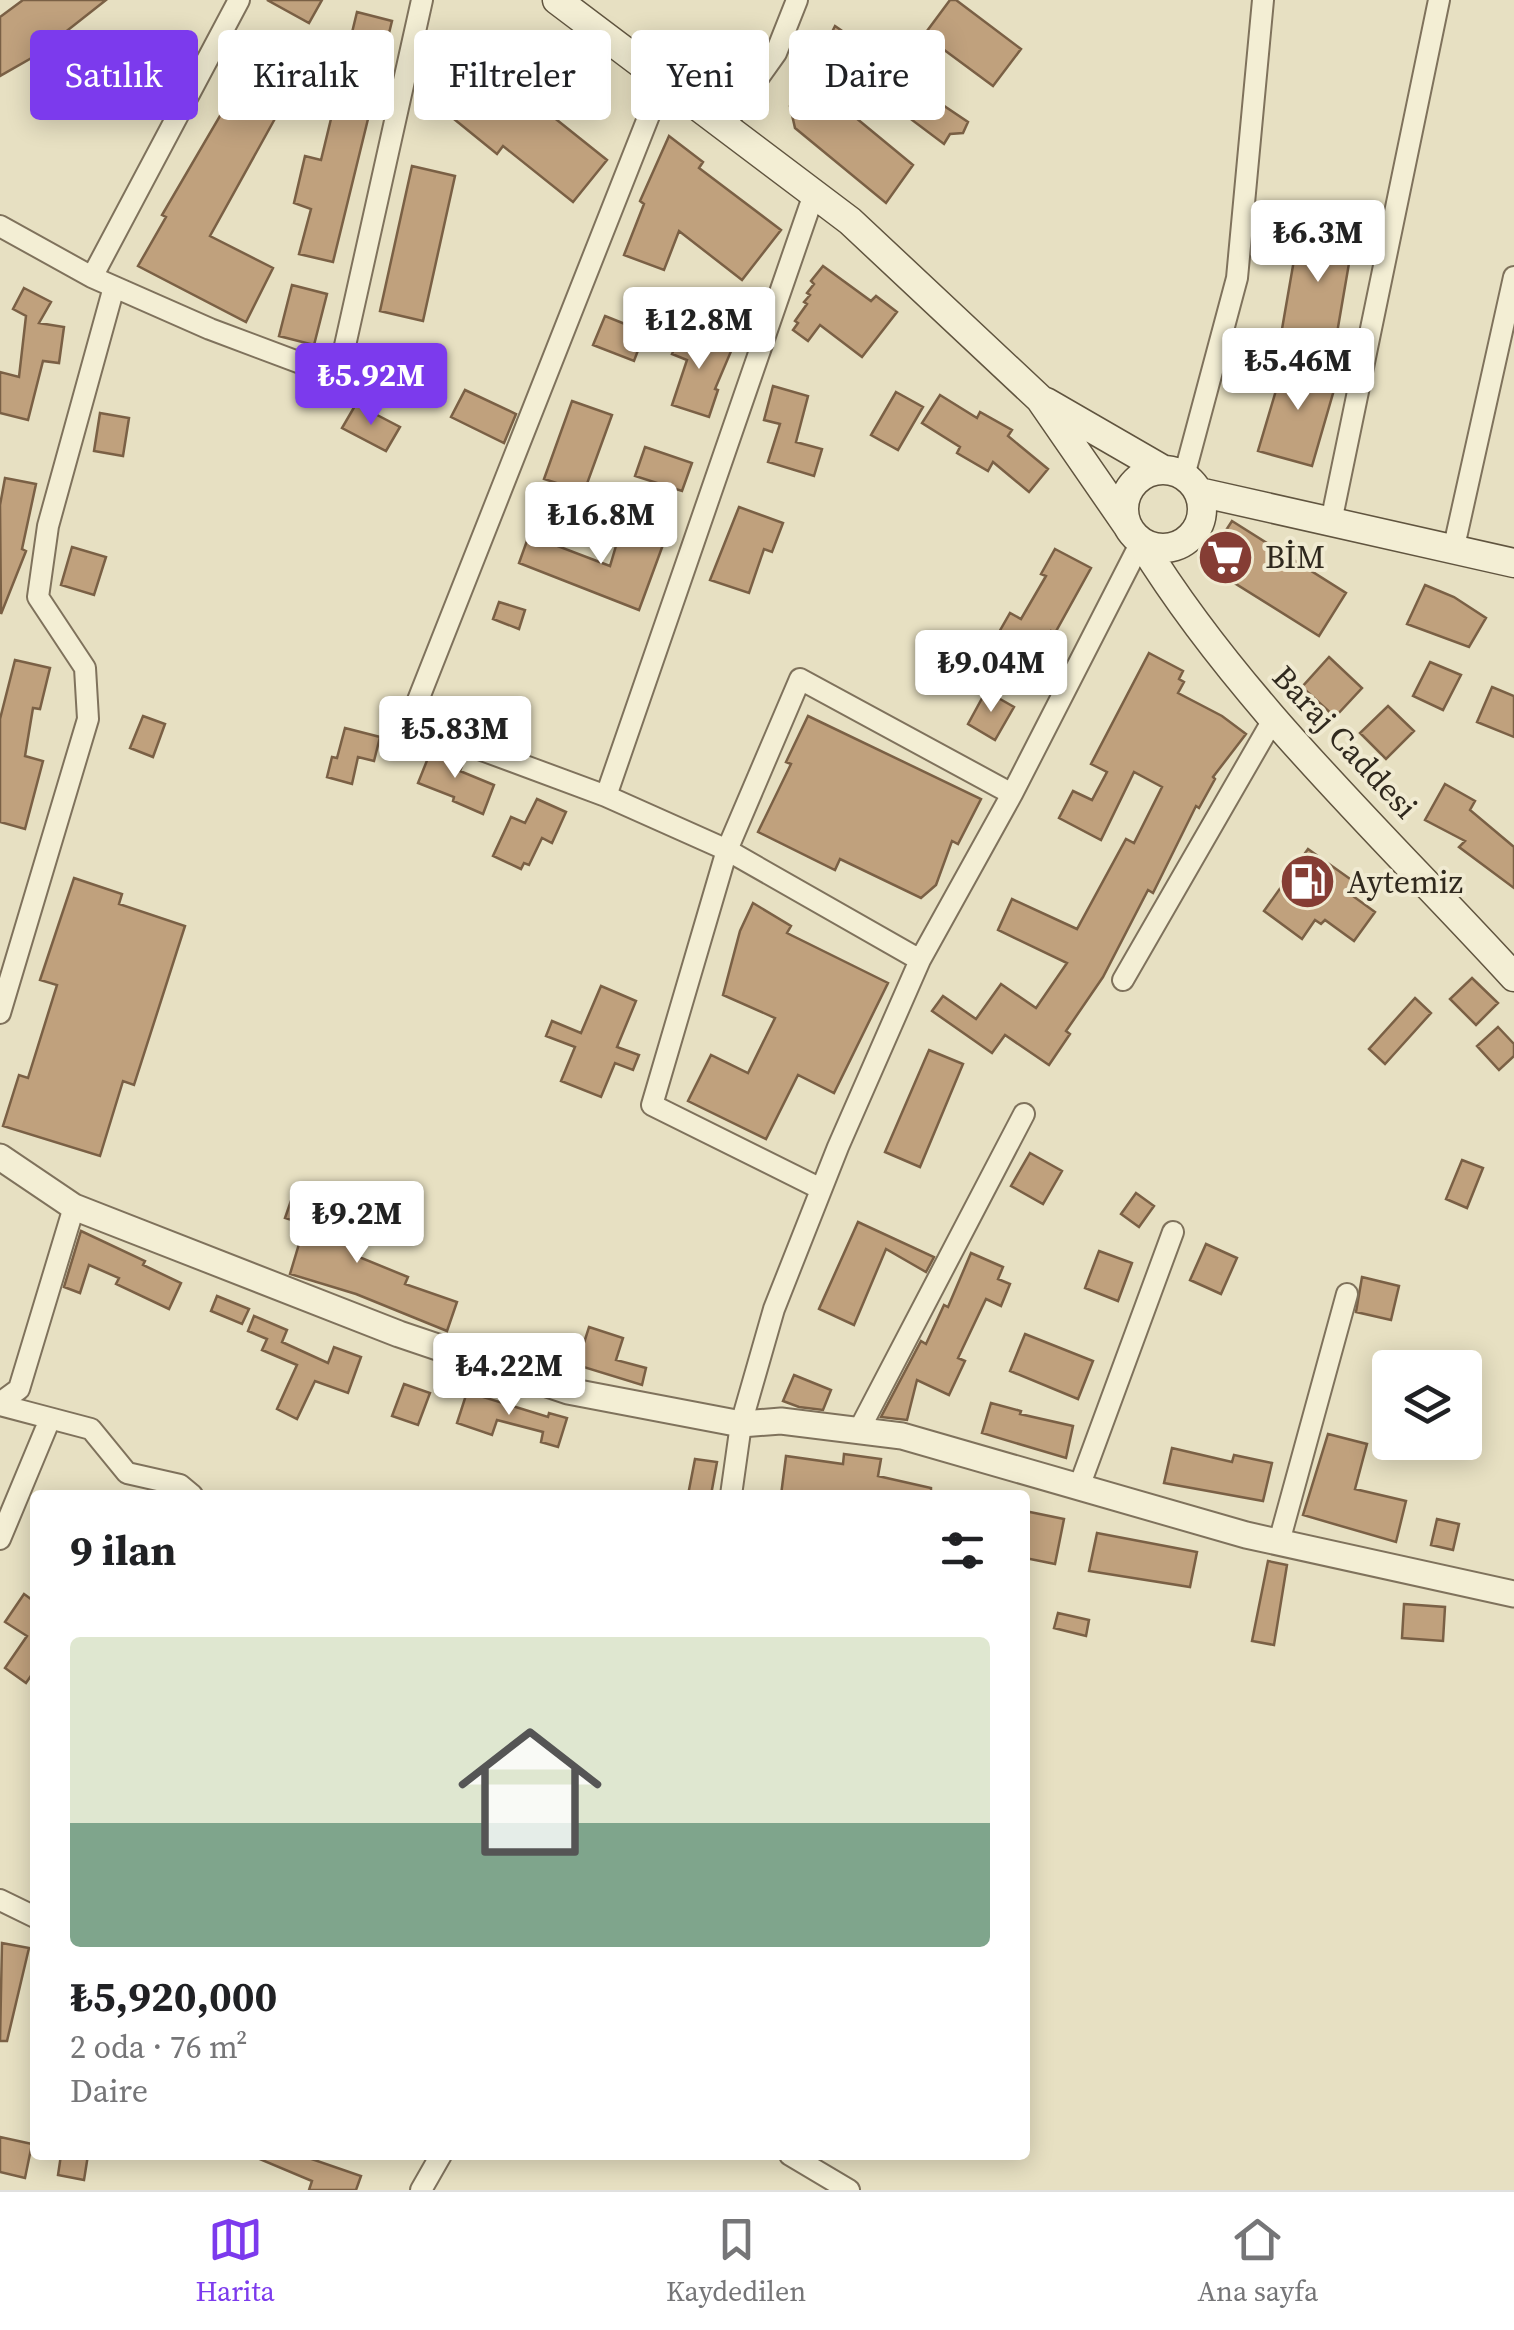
<!DOCTYPE html>
<html lang="tr">
<meta charset="utf-8">
<style>
:root{--surface:#fff;--page:#f2f2f2;--text:#202124;--muted:#757577;--line:#e0e0e0;--accent:#7c3aed}
body{margin:0;font-family:"Source Serif 4",serif;background:var(--page);color:var(--text);height:100vh;display:flex;flex-direction:column;font-size:38px;white-space:nowrap}
*{box-sizing:border-box;margin:0}
p{font-size:32px;color:var(--muted)}
.icon{flex:none;width:55px;height:55px;fill:none;stroke:currentColor;stroke-width:2;stroke-linecap:round;stroke-linejoin:round}
.map{position:relative;flex:1;overflow:hidden}
.drawer{position:absolute;left:30px;top:1490px;width:1000px;height:670px;display:flex;flex-direction:column;background:var(--surface);border-radius:10px;box-shadow:0 5px 25px #0003}
.drawer>*{flex:none}
.hud{position:absolute;left:30px;top:30px;width:1000px;height:90px;display:flex;gap:20px}
.controls{position:absolute;left:1372px;top:1350px;display:grid;gap:20px}
.controls a{display:grid;place-items:center;width:110px;height:110px;border-radius:10px;background:var(--surface);box-shadow:0 5px 25px #0003;font-size:50px}
.price{position:absolute;translate:-50% -85px;padding:0 22px;border-radius:10px;background:#fff;color:#222;font-size:32px;line-height:65px;filter:drop-shadow(0 2px 5px #0008)}
.price::after{content:'';position:absolute;left:50%;top:60px;width:30px;height:22px;margin-left:-15px;background:inherit;clip-path:polygon(0 0,100% 0,50% 100%)}
.price.current{background:var(--accent);color:#fff}
ul{padding:0;list-style:none}
li{display:grid;align-content:center;gap:20px;height:530px;padding:0 40px}
li span{display:grid;place-items:center;height:310px;border-radius:10px;color:#555}
li>.icon{margin-inline-start:auto}
span .icon{width:180px;height:180px;fill:#fffc;stroke-width:1}
li b{font-size:42px}
h2{display:flex;justify-content:space-between;align-items:center;height:120px;padding:0 40px;font-size:42px}
.tag{padding:0 35px;border-radius:10px;background:var(--surface);box-shadow:0 5px 25px #0003;font-size:35px;line-height:90px}
.tag.current{background:var(--accent);color:#fff}
.tabs{display:flex;justify-content:space-around;align-items:center;height:140px;border-top:2px solid var(--line);background:var(--surface);font-size:28px;color:var(--muted)}
.tabs a{display:grid;justify-items:center;gap:5px}
.tabs .current{color:var(--accent)}
.map>svg:first-child{display:block}
</style>
<div class="map">
<svg width="1514" height="2190" viewBox="0 0 1514 2190">
<rect width="100%" height="100%" fill="#e7e0c2"/>
<path fill="#c0a17d" stroke="#7a6045" stroke-width="2.5" d="M23,0H106L35,56L0,76V17Z
M267,0H322L309,23Z
M950,0H956L1021,49L993,86L924,35Z
M357,12L392,21L333,262L299,254L311,209L294,203L305,156L321,160Z
M835,26L890,64L885,74L872,76L867,86L822,52Z
M262,33L308,59L210,236L273,268L246,322L138,266L166,217L162,215L220,116Z
M472,65L521,104L527,96L607,160L573,202L503,146L497,154L438,106Z
M810,80L913,165L886,203L795,128L790,106Z
M913,85L968,122L963,133L950,134L944,144L900,111Z
M669,136L703,162L699,168L781,230L742,280L679,231L664,270L624,255L644,204L640,201Z
M412,166L455,176L423,321L380,311Z
M1299,231L1353,240L1336,339L1282,329Z
M823,266L871,301L876,296L897,312L862,357L820,325L808,341L793,330L798,323L795,321L807,304L804,302L810,295L807,293L814,284L811,281Z
M292,285L327,294L314,345L279,336Z
M24,288L51,302L39,323L64,327L59,363L43,361L28,420L0,413V372L19,377L26,316L13,309Z
M605,316L645,332L634,361L593,345Z
M683,328L732,349L715,389L718,390L709,417L672,405L687,360L672,354Z
M1285,360L1338,376L1312,466L1258,451Z
M773,386L808,396L796,442L822,449L814,476L768,462L780,424L764,420Z
M465,390L516,414L504,443L451,417Z
M896,392L923,407L898,450L871,435Z
M940,395L977,418L980,412L1012,430L1008,436L1048,469L1029,492L993,462L988,471L957,453L960,447L922,423Z
M572,401L612,415L584,492L544,479Z
M356,404L400,427L386,451L342,428Z
M100,413L129,418L123,456L94,451Z
M645,447L692,463L682,491L635,476Z
M5,478L36,484L22,549L26,551L1,614L0,505Z
M739,507L783,523L772,552L764,549L749,593L710,580Z
M1232,521L1346,593L1319,636L1204,564Z
M621,529L664,542L639,610L519,563L529,535L610,566Z
M72,547L106,557L94,595L61,585Z
M1055,549L1091,568L1055,633L1051,631L1038,655L998,634L1010,613L1021,619L1046,576L1041,574Z
M1425,585L1454,597L1486,618L1469,647L1407,624Z
M499,602L525,610L519,629L493,619Z
M1149,653L1183,671L1179,679L1184,682L1178,693L1222,716L1246,734L1213,777L1215,779L1199,808L1196,806L1153,893L1148,890L1103,977L1066,1031L1070,1034L1049,1065L1005,1035L992,1053L932,1011L943,996L976,1019L1001,984L1036,1008L1067,963L998,930L1012,899L1077,929L1126,839L1134,843L1162,787L1134,772L1101,840L1059,818L1073,791L1092,800L1107,772L1091,764Z
M1329,657L1362,688L1335,717L1302,687Z
M15,660L50,668L40,709L33,708L25,756L43,761L25,829L0,822V719Z
M1430,662L1461,675L1443,710L1413,696Z
M1492,687L1514,696V737L1477,722Z
M986,691L1014,707L995,740L968,724Z
M1388,706L1414,731L1386,759L1360,733Z
M143,716L165,724L153,757L130,748Z
M808,716L981,799L958,844L952,841L936,885L921,898L840,859L835,870L758,832L791,764L786,762Z
M345,728L380,737L374,761L358,757L352,784L327,777L332,757L337,758Z
M432,748L464,761L460,771L494,785L483,814L453,801L454,797L418,783Z
M1445,784L1475,801L1470,810L1514,847V888L1459,847L1465,841L1425,820Z
M537,799L566,812L552,843L542,838L529,865L524,863L521,869L493,856L511,817L525,823Z
M1308,849L1353,881L1346,891L1375,912L1354,941L1325,920L1321,924L1315,920L1302,939L1264,911Z
M74,878L122,894L119,904L185,926L134,1085L123,1081L100,1156L3,1126L19,1075L28,1078L57,985L40,980Z
M753,903L791,926L787,933L888,983L834,1093L798,1075L766,1139L688,1101L711,1055L748,1073L775,1018L723,995L740,931Z
M1472,978L1498,1003L1476,1025L1450,999Z
M601,986L636,1001L617,1047L639,1055L633,1070L615,1063L601,1097L561,1081L575,1047L546,1036L552,1021L581,1033Z
M1415,998L1431,1013L1385,1064L1369,1049Z
M1498,1027L1514,1044V1056L1499,1070L1477,1046Z
M929,1050L963,1064L920,1167L885,1152Z
M1030,1153L1062,1171L1043,1204L1011,1186Z
M1462,1160L1483,1168L1467,1208L1446,1199Z
M294,1192L332,1204L326,1221L366,1234L359,1257L408,1277L405,1284L457,1302L447,1331L356,1294L290,1274L305,1224L285,1218Z
M1136,1193L1154,1206L1139,1227L1121,1214Z
M858,1222L934,1257L926,1272L886,1249L854,1325L819,1309Z
M81,1231L145,1261L143,1265L181,1283L169,1309L116,1284L119,1278L89,1265L80,1293L64,1287Z
M1206,1244L1237,1258L1221,1294L1190,1280Z
M1099,1251L1132,1263L1118,1301L1085,1288Z
M971,1253L1003,1267L998,1279L1010,1284L1001,1306L986,1299L958,1358L965,1361L949,1395L917,1380L907,1420L881,1417L921,1341L926,1344L944,1305L948,1307Z
M1362,1277L1399,1286L1391,1320L1356,1312Z
M217,1296L249,1309L242,1324L211,1311Z
M254,1316L287,1330L282,1342L328,1363L334,1347L361,1357L348,1393L315,1381L297,1419L277,1409L297,1365L262,1350L267,1339L248,1331Z
M589,1327L623,1338L616,1360L646,1368L642,1385L577,1365Z
M1025,1334L1093,1361L1078,1399L1010,1371Z
M794,1375L831,1390L823,1410L799,1407L783,1401Z
M404,1384L430,1393L418,1425L392,1416Z
M467,1392L548,1417L549,1413L567,1418L558,1447L541,1442L543,1432L497,1420L492,1435L457,1423Z
M991,1403L1021,1411L1020,1414L1073,1426L1066,1458L982,1433Z
M1328,1434L1367,1444L1355,1489L1406,1501L1396,1542L1303,1515Z
M1172,1448L1232,1462L1234,1455L1272,1463L1263,1501L1164,1483Z
M844,1454L881,1459L878,1476L931,1488V1495H781L786,1456L843,1464Z
M695,1459L717,1462L711,1495H688Z
M1025,1511L1064,1519L1055,1564L1025,1558Z
M1437,1519L1459,1524L1453,1550L1431,1545Z
M1097,1533L1197,1552L1190,1587L1089,1571Z
M1268,1561L1287,1565L1274,1645L1252,1641Z
M24,1594L35,1602V1670L26,1683L5,1668L27,1636L5,1622Z
M1404,1604L1445,1607L1443,1641L1402,1638Z
M1058,1613L1089,1620L1086,1636L1054,1628Z
M2,1943L29,1948L7,2041H0Z
M0,2137L32,2144L25,2178L0,2172Z
M61,2155H88L84,2180L58,2175Z
M250,2155H300L361,2176L356,2190H309L312,2181Z"/>
<g fill="none" stroke-linecap="round" stroke-linejoin="round">
<defs>
<path id="minor" d="M663,80L409,723L606,796L727,850L920,960
M724,126L776,53L797,0
M0,226L92,277L210,329L338,377L422,0
M92,277L239,0
M1184,476L1237,278L1263,0
M1331,522L1439,0
M1453,551L1514,277
M606,796L814,194
M1123,980L1274,718
M0,1013L88,719L85,668L38,597L48,526L114,287
M821,1189L652,1105L727,850L800,679L1012,794
M0,1403L19,1389L74,1207
M0,1405L91,1429L127,1473L180,1485L192,1495
M859,1430L1024,1114
M1079,1487L1173,1232
M731,1495L741,1424L774,1309L838,1147L920,960L1012,794L1141,542
M0,1539L50,1419
M1279,1542L1347,1294
M0,1900L35,1917
M790,2155L849,2190
M421,2190L441,2155"/>
<path id="tertiary" d="M0,1157L74,1207L399,1334L568,1391L741,1424L781,1421L902,1436L1246,1535L1514,1594"/>
<path id="secondary" d="M557,0L850,221L1040,399L1127,525
M1046,402L1162,469
M1124 509a39 39 0 1 1 78 0a39 39 0 1 1-78 0Z
M1199,492L1514,563
M1141,542C1240,703 1387,838 1514,977"/>
</defs>
<use href="#minor" stroke="#7f725c" stroke-width="24"/>
<use href="#tertiary" stroke="#7f725c" stroke-width="29"/>
<use href="#secondary" stroke="#60543f" stroke-width="31"/>
<use href="#minor" stroke="#f3eed4" stroke-width="20"/>
<use href="#tertiary" stroke="#f3eed4" stroke-width="25"/>
<use href="#secondary" stroke="#f3eed4" stroke-width="28"/>
</g>
<defs>
<symbol id="supermarket-disc" viewBox="-11 -11 22 22"><circle r="9.5" fill="#853d34" stroke="#f0ead1"/><path d="M-6-5.5h2.5l.6 2H6L4.5 2H-2.5L-4.4-4H-6ZM-1.5 3.2a1.3 1.3 0 1 0 .1 0ZM3 3.2a1.3 1.3 0 1 0 .1 0Z" fill="#fff"/></symbol>
<symbol id="fuel-disc" viewBox="-11 -11 22 22"><circle r="9.5" fill="#853d34" stroke="#f0ead1"/><path d="M-5.5-6h7V0h2V4h1.3V-2.5L3-4.5l.8-.8L6-3V5H2.5V1h-1V6h-7ZM-4.2-4.7v3.2H.2V-4.7Z" fill="#fff"/></symbol>
</defs>
<g fill-rule="evenodd">
<use href="#supermarket-disc" x="1194" y="526" width="63" height="63"/>
<use href="#fuel-disc" x="1276" y="850" width="63" height="63"/>
</g>
<g text-anchor="middle" dominant-baseline="central" stroke-width="8" stroke-linejoin="round" paint-order="stroke">
<g font-size="32" fill="#30291e" stroke="#f0ead1" text-anchor="start">
<text x="1265" y="557">BİM</text>
<text x="1347" y="882">Aytemiz</text>
</g>
<g font-size="32" fill="#30291e" stroke="#f0ead1">
<text transform="translate(1345 742) rotate(47)">Baraj Caddesi</text>
</g>
</g>
</svg>
<div class="controls">
<a><svg class="icon" aria-label="layers" viewBox="0 0 24 24"><path d="M12 4l9 5-9 5-9-5zM3 14l9 5 9-5"/></svg></a>
</div>
<b class="price" style="left:1318px;top:285px">₺6.3M</b>
<b class="price" style="left:699px;top:372px">₺12.8M</b>
<b class="price" style="left:1298px;top:413px">₺5.46M</b>
<b class="price current" style="left:371px;top:428px">₺5.92M</b>
<b class="price" style="left:601px;top:567px">₺16.8M</b>
<b class="price" style="left:991px;top:715px">₺9.04M</b>
<b class="price" style="left:455px;top:781px">₺5.83M</b>
<b class="price" style="left:357px;top:1266px">₺9.2M</b>
<b class="price" style="left:509px;top:1418px">₺4.22M</b>
<div class="hud">
<a class="tag current">Satılık</a>
<a class="tag">Kiralık</a>
<a class="tag">Filtreler</a>
<a class="tag">Yeni</a>
<a class="tag">Daire</a>
</div>
<section class="drawer">
<h2>9 ilan<svg class="icon" aria-label="filters" viewBox="0 0 24 24"><path d="M4 7h16M4 17h16"/><circle cx="9" cy="7" r="2"/><circle cx="15" cy="17" r="2"/></svg></h2>
<ul>
<li><span style="background:linear-gradient(#dfe7d0 60%,#7fa58c 0)"><svg class="icon" aria-label="home" viewBox="0 0 24 24"><path d="M3 11l9-7 9 7M6 9v11h12V9"/></svg></span><div><b>₺5,920,000</b><p>2 oda · 76 m²</p><p>Daire</p></div></li>
</ul>
</section>
</div>
<nav class="tabs">
<a class="current"><svg class="icon" aria-label="map" viewBox="0 0 24 24"><path d="M3 6l6-2 6 2 6-2v14l-6 2-6-2-6 2zM9 4v14M15 6v14"/></svg>Harita</a>
<a><svg class="icon" aria-label="saved" viewBox="0 0 24 24"><path d="M7 4h10v16l-5-4-5 4z"/></svg>Kaydedilen</a>
<a><svg class="icon" aria-label="home" viewBox="0 0 24 24"><path d="M3 11l9-7 9 7M6 9v11h12V9"/></svg>Ana sayfa</a>
</nav>
